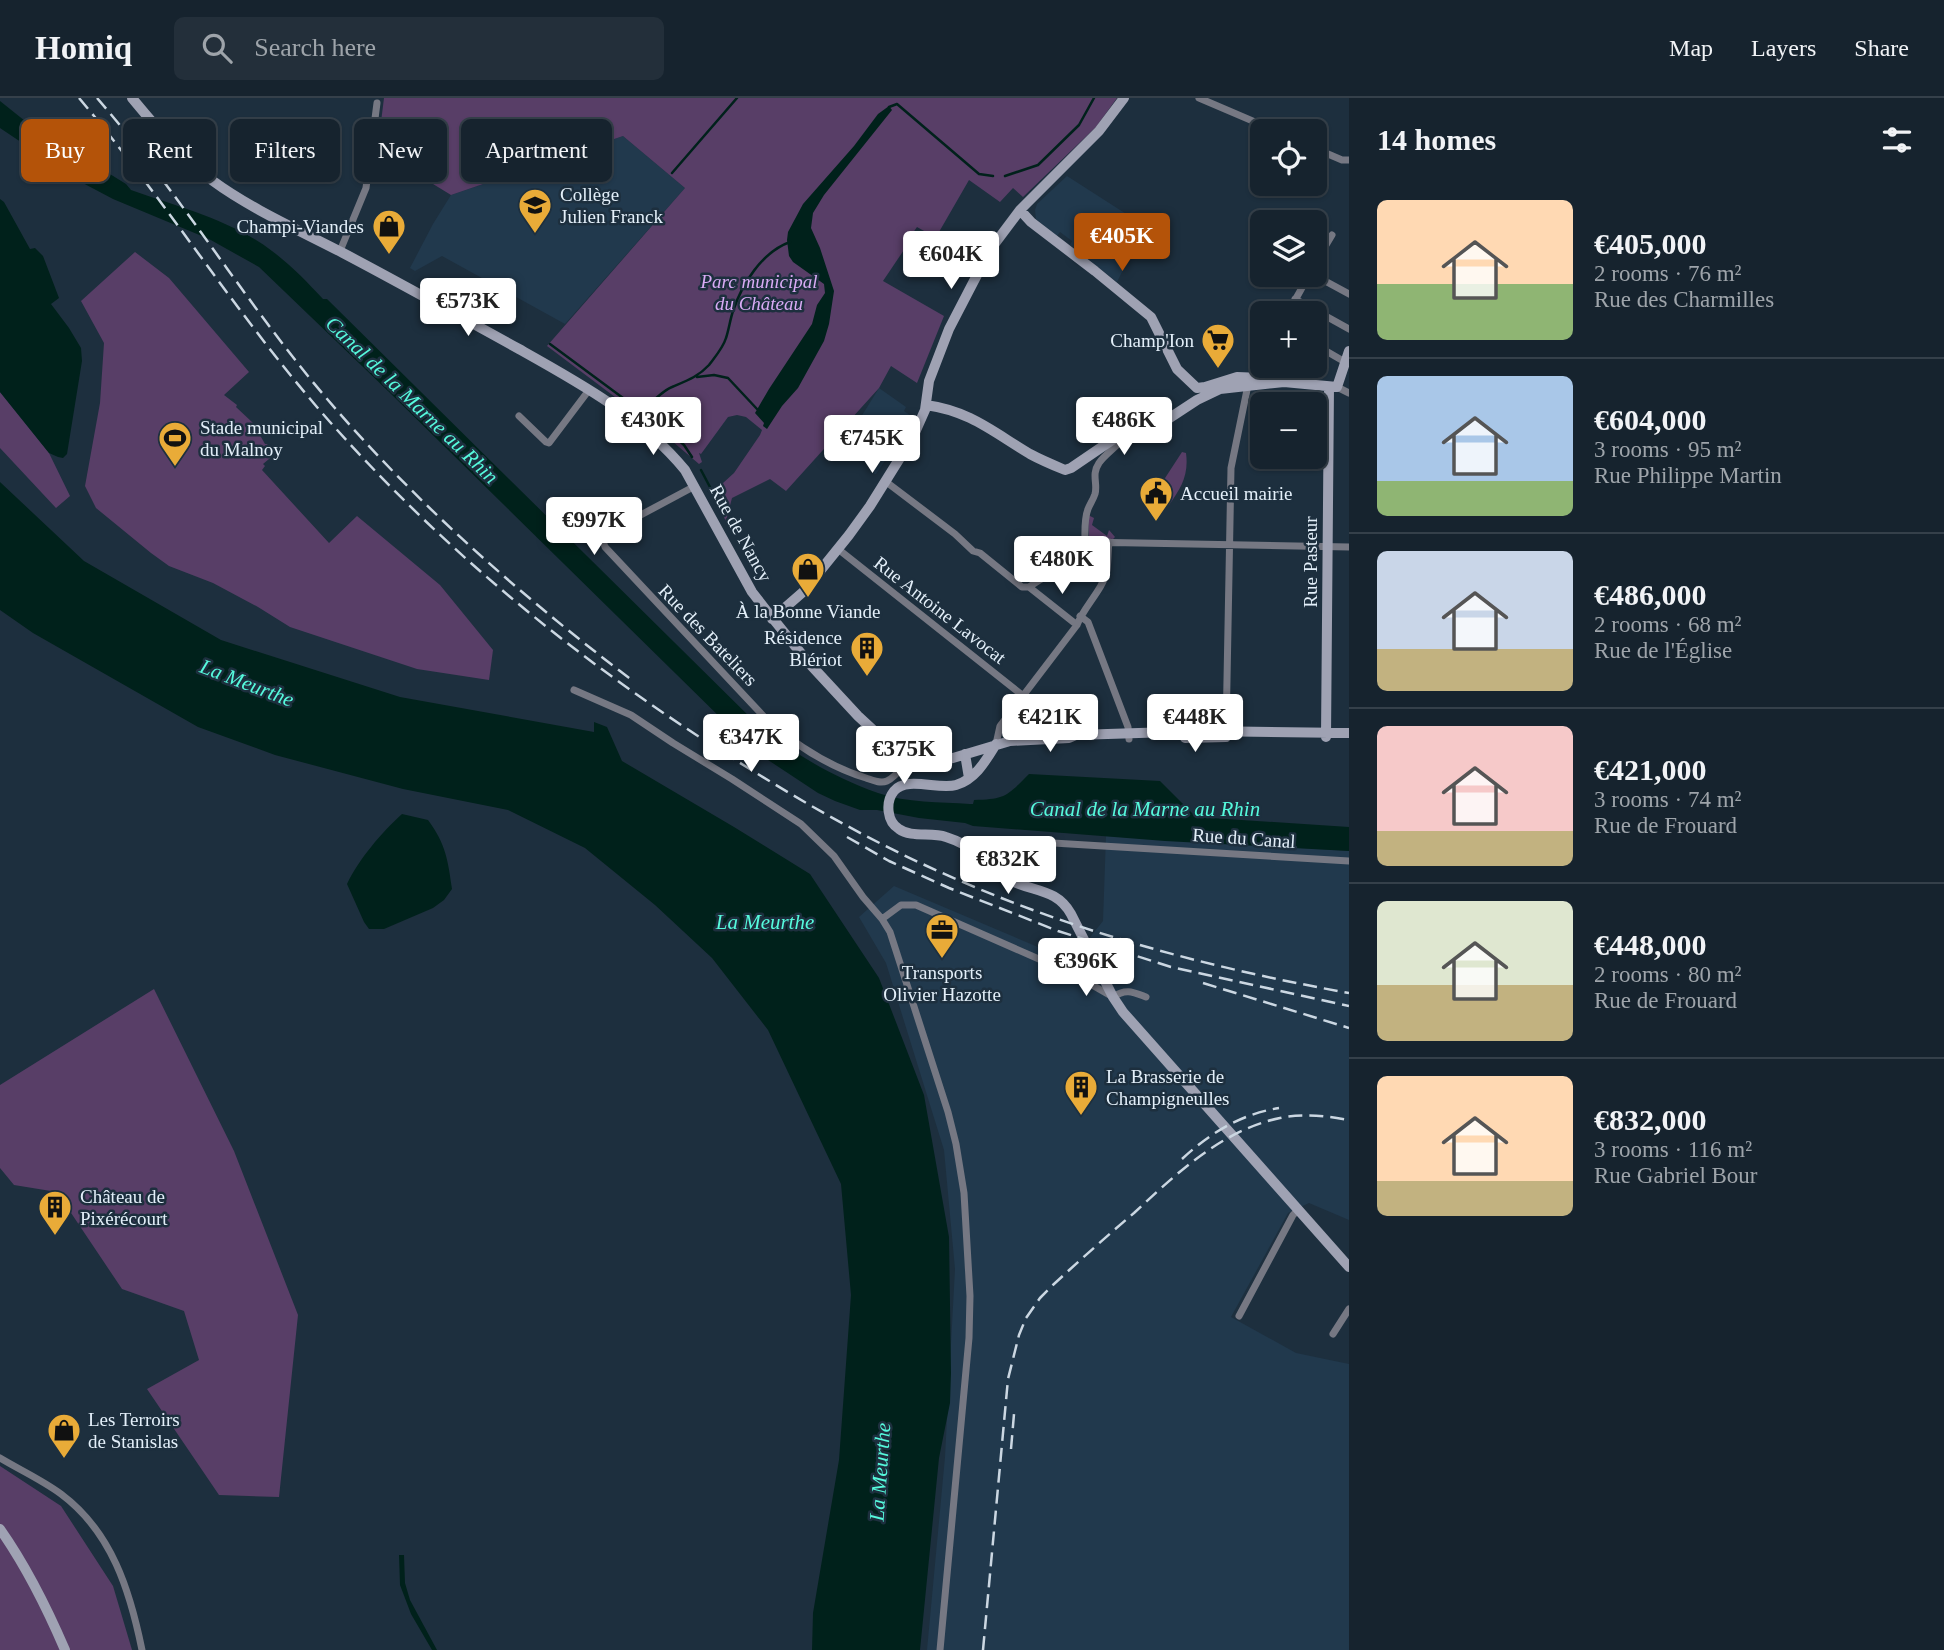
<!DOCTYPE html>
<meta charset="utf-8">
<style>
:root{--surface:#16232e;--page:#232f3a;--text:#f1f3f6;--muted:#9ea4aa;--line:#35404a;--accent:#b45309}
body{margin:0;font-family:"Times New Roman",serif;background:var(--page);color:var(--text);height:100vh;display:flex;flex-direction:column;font-size:26px;white-space:nowrap}
*{box-sizing:border-box;margin:0}
p{font-size:23px;color:var(--muted)}
.icon{flex:none;width:38px;height:38px;fill:none;stroke:currentColor;stroke-width:2;stroke-linecap:round;stroke-linejoin:round}
.map{position:relative;flex:1;overflow:hidden}
.side{display:flex;flex-direction:column;background:var(--surface);width:595px}
.side>*{flex:none}
.top-card{position:absolute;left:21px;top:21px;width:665px;height:63px;display:flex;gap:14px}
.buttons{position:absolute;left:1250px;top:21px;display:grid;gap:14px}
.buttons a{display:grid;place-items:center;width:77px;height:77px;border-radius:10px;background:var(--surface);box-shadow:0 2px 5px #0004,0 0 0 2px var(--line);font-size:35px}
.price{position:absolute;translate:-50% -60px;padding:0 16px;border-radius:7px;background:#fff;color:#222;font-size:23px;line-height:46px;filter:drop-shadow(0 2px 4px #0008)}
.price::after{content:'';position:absolute;left:50%;top:42px;width:21px;height:16px;margin-left:-10px;background:inherit;clip-path:polygon(0 0,100% 0,50% 100%)}
.price.current{background:var(--accent);color:#fff}
ul{padding:0;list-style:none}
li{display:flex;align-items:center;gap:21px;height:175px;padding:0 28px}
li+li{border-top:2px solid var(--line)}
li span{display:grid;place-items:center;flex:none;width:196px;height:140px;border-radius:10px;color:#555}
li>.icon{margin-inline-start:auto}
span .icon{width:84px;height:84px;fill:#fffc;stroke-width:1}
li b{font-size:30px}
h2{display:flex;justify-content:space-between;align-items:center;height:84px;padding:0 28px;font-size:30px}
.tag{padding:0 24px;border-radius:10px;background:var(--surface);box-shadow:0 2px 5px #0004,0 0 0 2px var(--line);font-size:24px;line-height:63px}
.tag.current{background:var(--accent);color:#fff}
header{display:flex;align-items:center;gap:42px;box-sizing:border-box;height:98px;padding:0 35px;background:var(--surface);border-bottom:2px solid var(--line)}
header strong{font-size:33px}
nav{display:flex;gap:38px;margin-inline-start:auto;font-size:24px}
.search{width:490px;height:63px;background:var(--page);display:flex;align-items:center;gap:18px;box-sizing:border-box;padding:0 24px;border-radius:10px;color:var(--muted);font-size:26px}
main{display:flex;flex:1;min-height:0}
.map>svg:first-child{display:block}
</style>
<header>
<strong>Homiq</strong>
<div class="search"><svg class="icon" aria-label="search" viewBox="0 0 24 24"><circle cx="10" cy="10" r="6"/><path d="M15 15l6 6"/></svg>Search here</div>
<nav><a>Map</a><a>Layers</a><a>Share</a></nav>
</header>
<main>
<div class="map">
<svg width="1349" height="1552" viewBox="0 0 1349 1552">
<rect width="100%" height="100%" fill="#1d2f3e"/>
<path fill="#21394d" d="M623,38L685,90L565,226L442,158L415,173L410,170L433,126L451,97Z
M1067,78L1145,128L1117,184L1070,147L1072,143L1060,134L1057,138L1036,121L1035,112L1037,106Z
M879,290L906,309L904,313L914,320L876,376H874L875,368L840,353Z
M1106,738L1349,753V1122L1309,1105L1288,1115L1231,1219L1296,1255L1349,1266V1552H927L945,1359L955,1171L944,1052L886,865L859,819L894,788L1071,863L1103,823Z"/>
<path fill="#583e67" d="M384,0H1117L1096,29L1023,99L1013,90L1000,104L969,82L939,134L943,137L940,142L917,129L910,139L912,140L883,183L944,218L917,285L891,268L879,290L786,393L770,381L732,400L726,423L711,396L734,375L760,337L762,332L746,319L737,317L728,319L701,356L699,355L702,364L699,366L659,332L547,248L685,90L623,38L451,97L402,67L377,56Z
M135,154L169,180L249,274L224,297L237,307L236,309L253,325L265,346H267L275,356L263,366L265,368L262,372L329,445L357,418L440,487L493,552L489,582L417,571L290,529L258,509L213,485L169,468L151,455L96,410L85,388L100,305L104,245L81,203Z
M0,294L49,355L70,398L56,410L0,350Z
M1182,354L1186,355C1189,377 1181,390 1169,407L1154,397Z
M1090,418L1094,420L1092,427L1107,438L1109,432L1115,439L1113,441L1096,440L1089,438L1088,419Z
M154,891L234,1053L298,1217L279,1399L219,1397L147,1291L199,1262L184,1213L122,1191L57,1094L14,1087L0,1070V987Z
M0,1368L61,1408L113,1488L132,1552H0Z"/>
<path fill="#00211b" d="M0,3L45,39L76,55L126,86L131,92C179,109 231,122 272,153C291,167 307,184 323,201H327L760,629C798,658 833,679 878,695C907,705 940,704 970,706H973L974,702C1006,701 1007,698 1029,676L1160,683L1196,719L1349,729V753L1165,743L973,728L965,725L919,720L877,712H860L835,703L818,695L759,656L731,630L388,293L259,169L209,141L113,101L79,83L0,30Z
M889,8L892,12L824,97L813,115L811,130L820,150L834,193L829,226L824,243L798,290L782,308L767,331L763,328L764,325L755,315L769,291L812,226L817,207L825,195L824,186L793,164L789,158L787,142L788,134L803,106L854,48L878,16Z
M0,101L4,104L30,151L35,150L43,158L59,200L51,206L69,230L81,250L82,263L67,356L63,360L58,359L49,355L0,294Z
M0,384L84,463L221,542L400,599L594,634V624L607,629L622,663L734,729L810,776L879,880L924,997L949,1139L951,1275L950,1305L939,1360L920,1552H812L813,1515L839,1362L851,1197L841,1086L768,932L712,860L655,807L585,750L508,712L403,691L275,657L198,629L33,535L0,512Z
M402,716L428,722C446,746 448,763 452,791L444,802L433,810L384,831H369L364,824L347,786C359,761 382,734 402,716Z
M399,1457H404L405,1485L410,1502L437,1552H432L411,1516L400,1487Z"/>
<g fill="none" stroke-linecap="round" stroke-linejoin="round">
<path stroke="#00211b" stroke-width="2.5" d="M889,9L897,6L979,76L993,78
M672,75L737,0
M1005,78L1038,67L1079,27L1094,0
M550,246L673,337L684,347L692,359
M697,279L714,277L728,280L757,311
M650,305C657,300 664,292 672,289C686,283 698,279 709,267C715,259 723,250 726,240C729,231 730,222 733,213C742,186 762,154 790,144
M701,372L711,391L709,393"/>
<path stroke="#767883" stroke-width="7" d="M1199,0L1276,33
M1314,50L1342,62H1349
M340,153L366,90L377,5
M1314,167L1332,137
M1314,177L1349,196
M1295,201L1349,231
M1288,215L1309,177
M1314,246L1345,264
M1252,279L1262,264
M1337,289L1349,295
M519,318L546,344L549,345L589,292
M885,383L955,436L973,453L980,455L1022,489H1029L1077,527
M695,388L607,435L603,443L605,449L768,623C797,648 830,669 866,680C872,682 880,686 887,683C896,679 903,668 910,660
M1085,444L1349,449
M838,451L1022,597
M1029,489C1048,476 1074,464 1085,444C1085,434 1084,421 1088,411C1090,406 1093,402 1095,396C1098,385 1091,377 1099,365C1107,354 1119,348 1125,337
M1080,518L1088,524L1128,629L1129,641
M574,592L631,617L673,645L732,681L801,726L834,758L863,799L882,821L890,834L948,1014L956,1046L964,1095L970,1198L969,1240L940,1552
M1226,635L1231,370L1248,287
M996,646L1000,628L1077,527C1084,508 1103,492 1107,472C1108,464 1108,453 1109,444
M971,751L983,744L1005,742L1349,763
M882,821L901,807H916L1073,876L1113,899C1126,890 1133,894 1146,899
M1073,876L1085,872L1095,863
M1083,882L1092,878L1099,871
M1239,1218L1293,1117L1299,1111
M1333,1236L1349,1211
M0,1360C20,1372 42,1382 61,1396C112,1434 130,1493 142,1552"/>
<path stroke="#9fa2b3" stroke-width="10" d="M132,0C156,29 183,61 213,83C251,111 301,133 343,155C402,186 461,219 519,251C578,284 642,319 685,372L752,494L766,512L808,564L858,618L898,655L919,663H934L953,660L1010,643L1069,640L1076,637L1202,633L1349,635
M1020,112L1031,124L1095,173L1151,219L1177,271L1197,290
M1197,290L1205,289L1237,279L1262,280L1284,284L1337,289L1349,253
M926,307C970,313 993,334 1030,356C1041,362 1053,367 1065,372L1071,370L1118,338L1125,337L1165,323L1197,302L1220,291L1284,284
M772,521L803,494L849,437L870,408L913,339L925,312L929,283L949,231L990,152L1020,112L1099,33L1124,0
M1326,639L1329,289
M1185,640L1226,639
M996,646C986,662 976,681 956,687C939,692 906,678 894,693C885,704 887,724 899,731C911,740 931,734 946,739C959,743 972,750 983,760C992,768 1001,778 1012,783C1035,794 1057,791 1071,816L1113,899L1123,914L1349,1169
M965,656L969,680
M0,1431C26,1468 47,1510 65,1552"/>
<path stroke="#cbd7e2" stroke-width="2.5" stroke-dasharray="14 7" stroke-linecap="butt" d="M79,0C167,104 239,221 330,324C449,458 585,568 737,663C807,707 879,748 956,781C1081,836 1215,871 1349,895
M97,0C175,90 237,191 312,283C406,397 516,494 633,583
M847,739L889,763L949,790L1058,833L1171,869L1349,908
M1203,885L1349,930
M1182,1061C1210,1035 1241,1016 1279,1010
M1011,1351L1014,1316
M983,1552L1008,1281L1019,1237L1026,1220L1040,1200L1054,1186C1080,1162 1107,1138 1134,1115C1176,1076 1222,1032 1280,1020C1303,1015 1326,1018 1349,1022"/>
</g>
<defs>
<symbol id="school-pin" viewBox="-11 -11 22 30"><path d="M0 17L-7.5 6A9.5 9.5 0 1 1 7.5 6Z" fill="#e9ab38" stroke="#1d2f3e"/><path d="M0-5L7-2L0 1L-7-2ZM-4 1L0 2.5L4 1V4Q0 6-4 4Z" fill="#111"/></symbol>
<symbol id="shop-pin" viewBox="-11 -11 22 30"><path d="M0 17L-7.5 6A9.5 9.5 0 1 1 7.5 6Z" fill="#e9ab38" stroke="#1d2f3e"/><path d="M-5-2.5h2.3a2.7 3.5 0 0 1 5.4 0H5L5.5 6h-11ZM-1.5-2.5h3a1.5 2.3 0 0 0-3 0Z" fill="#111"/></symbol>
<symbol id="supermarket-pin" viewBox="-11 -11 22 30"><path d="M0 17L-7.5 6A9.5 9.5 0 1 1 7.5 6Z" fill="#e9ab38" stroke="#1d2f3e"/><path d="M-6-5.5h2.5l.6 2H6L4.5 2H-2.5L-4.4-4H-6ZM-1.5 3.2a1.3 1.3 0 1 0 .1 0ZM3 3.2a1.3 1.3 0 1 0 .1 0Z" fill="#111"/></symbol>
<symbol id="stadium-pin" viewBox="-11 -11 22 30"><path d="M0 17L-7.5 6A9.5 9.5 0 1 1 7.5 6Z" fill="#e9ab38" stroke="#1d2f3e"/><path d="M0-5a6.5 5 0 1 0 0 10a6.5 5 0 1 0 0-10ZM-3.5-1.8h7v3.6h-7Z" fill="#111"/></symbol>
<symbol id="civic-pin" viewBox="-11 -11 22 30"><path d="M0 17L-7.5 6A9.5 9.5 0 1 1 7.5 6Z" fill="#e9ab38" stroke="#1d2f3e"/><path d="M-.6-6.5H3V-4.5H.6V-3L4-1V1h2V6H-6V1h2V-1L-.6-3ZM-1.2 2.5V6h2.4V2.5Z" fill="#111"/></symbol>
<symbol id="building-pin" viewBox="-11 -11 22 30"><path d="M0 17L-7.5 6A9.5 9.5 0 1 1 7.5 6Z" fill="#e9ab38" stroke="#1d2f3e"/><path d="M-4-6H4V6H1V3H-1V6H-4ZM-2.5-4.3h1.7v1.8h-1.7ZM.8-4.3h1.7v1.8H.8ZM-2.5-1h1.7V.8h-1.7ZM.8-1h1.7V.8H.8Z" fill="#111"/></symbol>
<symbol id="office-pin" viewBox="-11 -11 22 30"><path d="M0 17L-7.5 6A9.5 9.5 0 1 1 7.5 6Z" fill="#e9ab38" stroke="#1d2f3e"/><path d="M-6-3h4V-5.5h4V-3h4V5H-6ZM-1-4.5V-3h2v-1.5ZM-6 0V1H6V0Z" fill="#111"/></symbol>
</defs>
<g fill-rule="evenodd">
<use href="#school-pin" x="516" y="88" width="38" height="52"/>
<use href="#shop-pin" x="370" y="109" width="38" height="52"/>
<use href="#supermarket-pin" x="1199" y="223" width="38" height="52"/>
<use href="#stadium-pin" x="156" y="321" width="38" height="52"/>
<use href="#civic-pin" x="1137" y="376" width="38" height="52"/>
<use href="#shop-pin" x="789" y="452" width="38" height="52"/>
<use href="#building-pin" x="848" y="531" width="38" height="52"/>
<use href="#office-pin" x="923" y="813" width="38" height="52"/>
<use href="#building-pin" x="1062" y="970" width="38" height="52"/>
<use href="#building-pin" x="36" y="1090" width="38" height="52"/>
<use href="#shop-pin" x="45" y="1313" width="38" height="52"/>
</g>
<g text-anchor="middle" dominant-baseline="central" stroke-width="5" stroke-linejoin="round" paint-order="stroke">
<g font-size="19" fill="#e3eff9" stroke="#1d2f3e" text-anchor="start">
<text x="560" y="96">Collège<tspan x="560" dy="22">Julien Franck</tspan></text>
<text x="364" y="128" text-anchor="end">Champi-Viandes</text>
<text x="1194" y="242" text-anchor="end">Champ'Ion</text>
<text x="200" y="329">Stade municipal<tspan x="200" dy="22">du Malnoy</tspan></text>
<text x="1180" y="395">Accueil mairie</text>
<text x="808" y="513" text-anchor="middle">À la Bonne Viande</text>
<text x="842" y="539" text-anchor="end">Résidence<tspan x="842" dy="22">Blériot</tspan></text>
<text x="942" y="874" text-anchor="middle">Transports<tspan x="942" dy="22">Olivier Hazotte</tspan></text>
<text x="1106" y="978">La Brasserie de<tspan x="1106" dy="22">Champigneulles</tspan></text>
<text x="80" y="1098">Château de<tspan x="80" dy="22">Pixérécourt</tspan></text>
<text x="88" y="1321">Les Terroirs<tspan x="88" dy="22">de Stanislas</tspan></text>
</g>
<g font-size="19" font-style="italic" fill="#d9abf5" stroke="#1d2f3e">
<text x="759" y="183">Parc municipal<tspan x="759" dy="22">du Château</tspan></text>
</g>
<g font-size="19" fill="#e3eff9" stroke="#1d2f3e">
<text transform="translate(741 435) rotate(61)">Rue de Nancy</text>
<text transform="translate(1310 464) rotate(-90)">Rue Pasteur</text>
<text transform="translate(940 512) rotate(38)">Rue Antoine Lavocat</text>
<text transform="translate(708 537) rotate(46)">Rue des Bateliers</text>
<text transform="translate(1244 740) rotate(4)">Rue du Canal</text>
</g>
<g font-size="21" font-style="italic" fill="#55f9dc" stroke="#1d2f3e">
<text transform="translate(412 302) rotate(44)">Canal de la Marne au Rhin</text>
<text transform="translate(247 585) rotate(21)">La Meurthe</text>
<text x="1145" y="711">Canal de la Marne au Rhin</text>
<text x="765" y="824">La Meurthe</text>
<text transform="translate(880 1374) rotate(-86)">La Meurthe</text>
</g>
</g>
</svg>
<div class="buttons">
<a><svg class="icon" aria-label="locate" viewBox="0 0 24 24"><circle cx="12" cy="12" r="6"/><path d="M12 2v4M12 18v4M2 12h4M18 12h4"/></svg></a>
<a><svg class="icon" aria-label="layers" viewBox="0 0 24 24"><path d="M12 4l9 5-9 5-9-5zM3 14l9 5 9-5"/></svg></a>
<a>+</a>
<a>−</a>
</div>
<b class="price current" style="left:1122px;top:175px">€405K</b>
<b class="price" style="left:951px;top:193px">€604K</b>
<b class="price" style="left:468px;top:240px">€573K</b>
<b class="price" style="left:653px;top:359px">€430K</b>
<b class="price" style="left:1124px;top:359px">€486K</b>
<b class="price" style="left:872px;top:377px">€745K</b>
<b class="price" style="left:594px;top:459px">€997K</b>
<b class="price" style="left:1062px;top:498px">€480K</b>
<b class="price" style="left:1050px;top:656px">€421K</b>
<b class="price" style="left:1195px;top:656px">€448K</b>
<b class="price" style="left:751px;top:676px">€347K</b>
<b class="price" style="left:904px;top:688px">€375K</b>
<b class="price" style="left:1008px;top:798px">€832K</b>
<b class="price" style="left:1086px;top:900px">€396K</b>
<div class="top-card">
<a class="tag current">Buy</a>
<a class="tag">Rent</a>
<a class="tag">Filters</a>
<a class="tag">New</a>
<a class="tag">Apartment</a>
</div>
</div>
<section class="side">
<h2>14 homes<svg class="icon" aria-label="filters" viewBox="0 0 24 24"><path d="M4 7h16M4 17h16"/><circle cx="9" cy="7" r="2"/><circle cx="15" cy="17" r="2"/></svg></h2>
<ul>
<li><span style="background:linear-gradient(#ffd9b3 60%,#8fb573 0)"><svg class="icon" aria-label="home" viewBox="0 0 24 24"><path d="M3 11l9-7 9 7M6 9v11h12V9"/></svg></span><div><b>€405,000</b><p>2 rooms · 76 m²</p><p>Rue des Charmilles</p></div></li>
<li><span style="background:linear-gradient(#a9c7e8 75%,#8fb573 0)"><svg class="icon" aria-label="home" viewBox="0 0 24 24"><path d="M3 11l9-7 9 7M6 9v11h12V9"/></svg></span><div><b>€604,000</b><p>3 rooms · 95 m²</p><p>Rue Philippe Martin</p></div></li>
<li><span style="background:linear-gradient(#c9d6e8 70%,#c2b280 0)"><svg class="icon" aria-label="home" viewBox="0 0 24 24"><path d="M3 11l9-7 9 7M6 9v11h12V9"/></svg></span><div><b>€486,000</b><p>2 rooms · 68 m²</p><p>Rue de l'Église</p></div></li>
<li><span style="background:linear-gradient(#f6c9c9 75%,#c2b280 0)"><svg class="icon" aria-label="home" viewBox="0 0 24 24"><path d="M3 11l9-7 9 7M6 9v11h12V9"/></svg></span><div><b>€421,000</b><p>3 rooms · 74 m²</p><p>Rue de Frouard</p></div></li>
<li><span style="background:linear-gradient(#dfe7d0 60%,#c2b280 0)"><svg class="icon" aria-label="home" viewBox="0 0 24 24"><path d="M3 11l9-7 9 7M6 9v11h12V9"/></svg></span><div><b>€448,000</b><p>2 rooms · 80 m²</p><p>Rue de Frouard</p></div></li>
<li><span style="background:linear-gradient(#ffd9b3 75%,#c2b280 0)"><svg class="icon" aria-label="home" viewBox="0 0 24 24"><path d="M3 11l9-7 9 7M6 9v11h12V9"/></svg></span><div><b>€832,000</b><p>3 rooms · 116 m²</p><p>Rue Gabriel Bour</p></div></li>
</ul>
</section>
</main>
